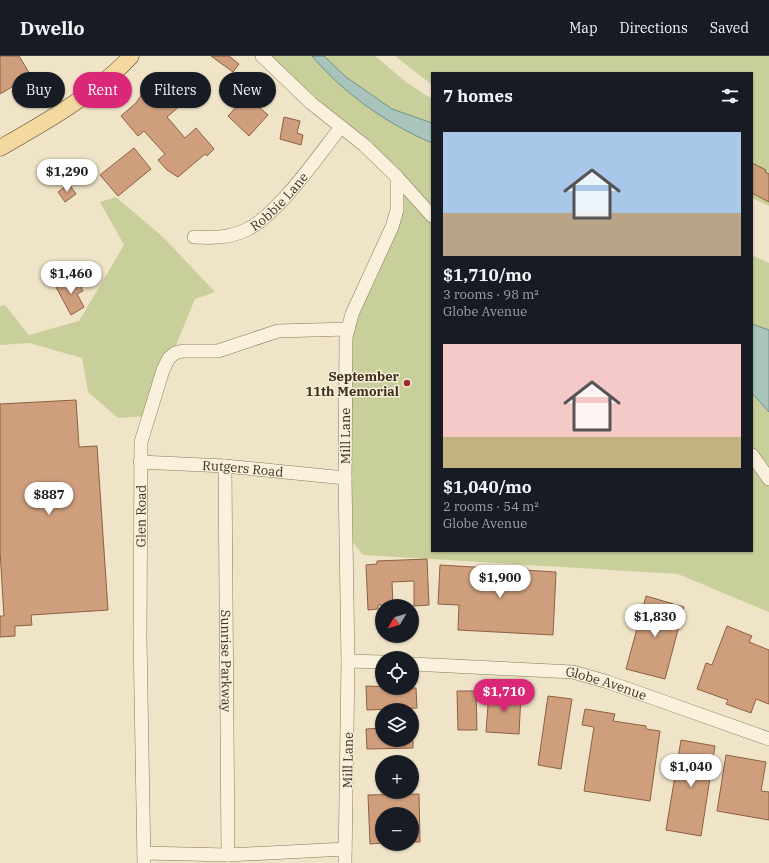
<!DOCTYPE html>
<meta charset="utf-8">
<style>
:root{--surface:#171b24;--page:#242831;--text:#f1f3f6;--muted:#9ea1a6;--line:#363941;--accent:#db2777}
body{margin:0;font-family:"IBM Plex Serif",serif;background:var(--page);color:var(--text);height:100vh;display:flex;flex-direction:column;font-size:15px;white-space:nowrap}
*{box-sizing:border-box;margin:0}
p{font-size:13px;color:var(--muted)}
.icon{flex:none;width:22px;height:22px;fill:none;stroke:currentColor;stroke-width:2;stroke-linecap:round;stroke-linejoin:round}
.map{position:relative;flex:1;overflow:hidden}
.drawer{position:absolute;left:431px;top:16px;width:322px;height:480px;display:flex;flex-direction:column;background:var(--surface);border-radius:0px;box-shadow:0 1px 3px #0004}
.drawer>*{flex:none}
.top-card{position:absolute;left:12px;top:16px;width:359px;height:36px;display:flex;gap:8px}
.needle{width:26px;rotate:232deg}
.buttons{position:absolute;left:375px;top:543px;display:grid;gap:8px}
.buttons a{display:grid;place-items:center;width:44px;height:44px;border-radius:50%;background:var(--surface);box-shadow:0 1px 3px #0004;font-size:20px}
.price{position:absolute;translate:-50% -34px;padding:0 9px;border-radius:14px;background:#fff;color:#222;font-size:13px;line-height:26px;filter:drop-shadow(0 1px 2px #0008)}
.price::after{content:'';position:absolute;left:50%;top:24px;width:12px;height:9px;margin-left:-6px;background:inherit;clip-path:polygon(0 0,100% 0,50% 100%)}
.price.current{background:var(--accent);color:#fff}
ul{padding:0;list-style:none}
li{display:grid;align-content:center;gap:8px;height:212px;padding:0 12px}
li span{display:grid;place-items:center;height:124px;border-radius:0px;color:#555}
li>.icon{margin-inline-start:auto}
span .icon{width:72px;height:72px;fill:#fffc;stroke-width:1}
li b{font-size:17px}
h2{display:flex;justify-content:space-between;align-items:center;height:48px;padding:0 12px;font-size:17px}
.chip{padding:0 14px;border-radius:18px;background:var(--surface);box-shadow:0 1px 3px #0004;font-size:14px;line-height:36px}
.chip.current{background:var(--accent);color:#fff}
header{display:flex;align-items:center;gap:24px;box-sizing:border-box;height:56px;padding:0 20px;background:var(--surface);border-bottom:1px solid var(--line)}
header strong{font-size:19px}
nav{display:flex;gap:22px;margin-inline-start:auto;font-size:14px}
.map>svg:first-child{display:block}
</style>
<header>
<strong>Dwello</strong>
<nav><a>Map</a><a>Directions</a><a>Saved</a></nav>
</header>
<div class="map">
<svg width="769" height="807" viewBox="0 0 769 807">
<rect width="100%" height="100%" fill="#f0e4c8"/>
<path fill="#c9cf9b" d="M272,0H375L406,26L432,43V495H752V199L769,207V556L678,518L363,499L346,478V281L392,171L398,138L397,112C357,73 310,41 272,0Z
M395,0H769V150L752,142V17H432V29Z
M116,141L163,181L215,236L195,243L147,360L118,362L88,336L82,302L29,287L0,289V250L5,249L29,279L79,265L124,189L100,146Z"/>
<path fill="#a9c4bc" stroke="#6f938a" d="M312,0H324L346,21L392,53L432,67V87C387,68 343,37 312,0Z
M752,268L769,274V356L752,337Z"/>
<path fill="#cf9f7d" stroke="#8d5f41" d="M0,0H19L31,20L0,38Z
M211,0H229L239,8L233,16Z
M164,22L171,30L168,32L182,48L167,61L185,82L196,72L214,93L207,100L205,98L178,121L167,114L158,104L165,98L144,75L138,80L121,60L136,47L146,32L144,29L148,26L155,30Z
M246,40L268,59L249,80L228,60Z
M284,61L300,65L297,77L303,79L301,89L280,83Z
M134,92L151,113L118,140L100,119Z
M752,107L766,114L765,116L769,118V146L752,137Z
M69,128L76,138L65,146L58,136Z
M75,220L83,235L77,238L84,251L71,259L56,231Z
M76,344L79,391L97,390L108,554L31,559L32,569L15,570V580L0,581V560H4L0,495V348Z
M427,503L429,549L414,550V525L392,526L393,549H378V553L368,554L366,509L377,508V505Z
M440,509L556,516L553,579L458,574L459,549L438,548Z
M646,540L684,551L665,623L626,613Z
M727,570L752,580L749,586L769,594V648L756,643L751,657L726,648L728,644L697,633L706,607L712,609Z
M366,630L416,632L417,652L367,654Z
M457,635H476L477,674H458Z
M489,636L521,638L519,678L486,676Z
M548,640L572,643L561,713L538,709Z
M585,653L615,658L613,665L646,670V673L660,675L650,745L584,735L594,671L582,669Z
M382,672V684H413V692L367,693L366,673Z
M681,684L715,690L701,780L666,774Z
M726,699L766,706L761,735L769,736V764L717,755Z
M419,738L420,786H412V758H382V787L370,788L368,739Z"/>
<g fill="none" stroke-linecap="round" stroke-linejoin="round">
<defs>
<g id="minor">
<path d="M262,0L311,47L364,89L397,121V154L392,171L352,258L346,281L345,422L348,605L345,807"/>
<path d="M397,121L432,160"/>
<path id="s1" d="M194,181C212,182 229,182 246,174C278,159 318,100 341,71"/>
<path d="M752,399L769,423"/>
<path id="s2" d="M140,406L225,410L345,422"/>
<path id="s3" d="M225,410L228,799"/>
<path d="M348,605L382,606"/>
<path id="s4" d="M412,608L573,616L608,626L769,683"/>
<path d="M144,797L228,799L345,793"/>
<path id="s5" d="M144,807L140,581L141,386L163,314L169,302L175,297L183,295H218L278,275L348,273"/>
</g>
<path id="major" d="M0,92C42,68 99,36 131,0"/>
</defs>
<use href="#minor" stroke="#8d765c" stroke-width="14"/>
<use href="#major" stroke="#5b4430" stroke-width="17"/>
<use href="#minor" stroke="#faf1dc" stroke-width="13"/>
<use href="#major" stroke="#f3d9a0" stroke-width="16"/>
</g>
<circle fill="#9e2a2b" stroke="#f7eed8" stroke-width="1.5" cx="407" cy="327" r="4"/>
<g text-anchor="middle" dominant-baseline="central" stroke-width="3" stroke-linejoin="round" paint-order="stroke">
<g font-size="13" fill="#3d2e20" stroke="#f7eed8">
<text stroke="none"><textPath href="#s1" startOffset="97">Robbie Lane</textPath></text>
<text transform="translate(345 380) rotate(-90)">Mill Lane</text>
<text stroke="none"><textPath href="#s2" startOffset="103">Rutgers Road</textPath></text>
<text stroke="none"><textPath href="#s5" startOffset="347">Glen Road</textPath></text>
<text stroke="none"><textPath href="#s3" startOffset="195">Sunrise Parkway</textPath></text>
<text stroke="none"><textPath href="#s4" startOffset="196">Globe Avenue</textPath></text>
<text transform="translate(348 704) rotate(-89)">Mill Lane</text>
</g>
<g font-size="13" font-weight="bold" fill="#3d2e20" stroke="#f7eed8" text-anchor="end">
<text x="399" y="320">September<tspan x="399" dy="15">11th Memorial</tspan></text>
</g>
</g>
</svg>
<div class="buttons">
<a><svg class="needle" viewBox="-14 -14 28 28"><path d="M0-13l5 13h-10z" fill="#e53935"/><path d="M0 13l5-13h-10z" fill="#9ea1a6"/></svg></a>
<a><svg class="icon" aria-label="locate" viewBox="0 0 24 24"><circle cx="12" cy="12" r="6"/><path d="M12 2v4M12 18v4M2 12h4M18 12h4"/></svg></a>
<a><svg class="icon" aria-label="layers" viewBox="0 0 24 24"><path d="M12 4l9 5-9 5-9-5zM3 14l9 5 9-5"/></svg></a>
<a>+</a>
<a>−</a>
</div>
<b class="price" style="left:67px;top:137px">$1,290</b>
<b class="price" style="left:71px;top:239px">$1,460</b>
<b class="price" style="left:49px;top:460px">$887</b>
<b class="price" style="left:500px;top:543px">$1,900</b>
<b class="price" style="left:655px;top:582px">$1,830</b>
<b class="price current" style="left:504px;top:657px">$1,710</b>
<b class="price" style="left:691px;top:732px">$1,040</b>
<div class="top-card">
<a class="chip">Buy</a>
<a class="chip current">Rent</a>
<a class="chip">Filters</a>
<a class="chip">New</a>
</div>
<section class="drawer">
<h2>7 homes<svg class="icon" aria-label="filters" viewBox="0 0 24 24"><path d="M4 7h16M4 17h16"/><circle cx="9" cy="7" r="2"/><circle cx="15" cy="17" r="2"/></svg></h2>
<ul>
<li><span style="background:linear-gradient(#a9c7e8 65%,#b9a48a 0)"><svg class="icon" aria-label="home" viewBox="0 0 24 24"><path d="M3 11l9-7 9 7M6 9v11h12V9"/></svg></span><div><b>$1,710/mo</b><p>3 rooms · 98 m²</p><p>Globe Avenue</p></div></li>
<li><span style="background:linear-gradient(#f6c9c9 75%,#c2b280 0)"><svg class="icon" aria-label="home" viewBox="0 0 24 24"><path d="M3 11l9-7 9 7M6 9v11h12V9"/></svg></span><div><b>$1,040/mo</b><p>2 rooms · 54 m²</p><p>Globe Avenue</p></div></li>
</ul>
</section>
</div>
